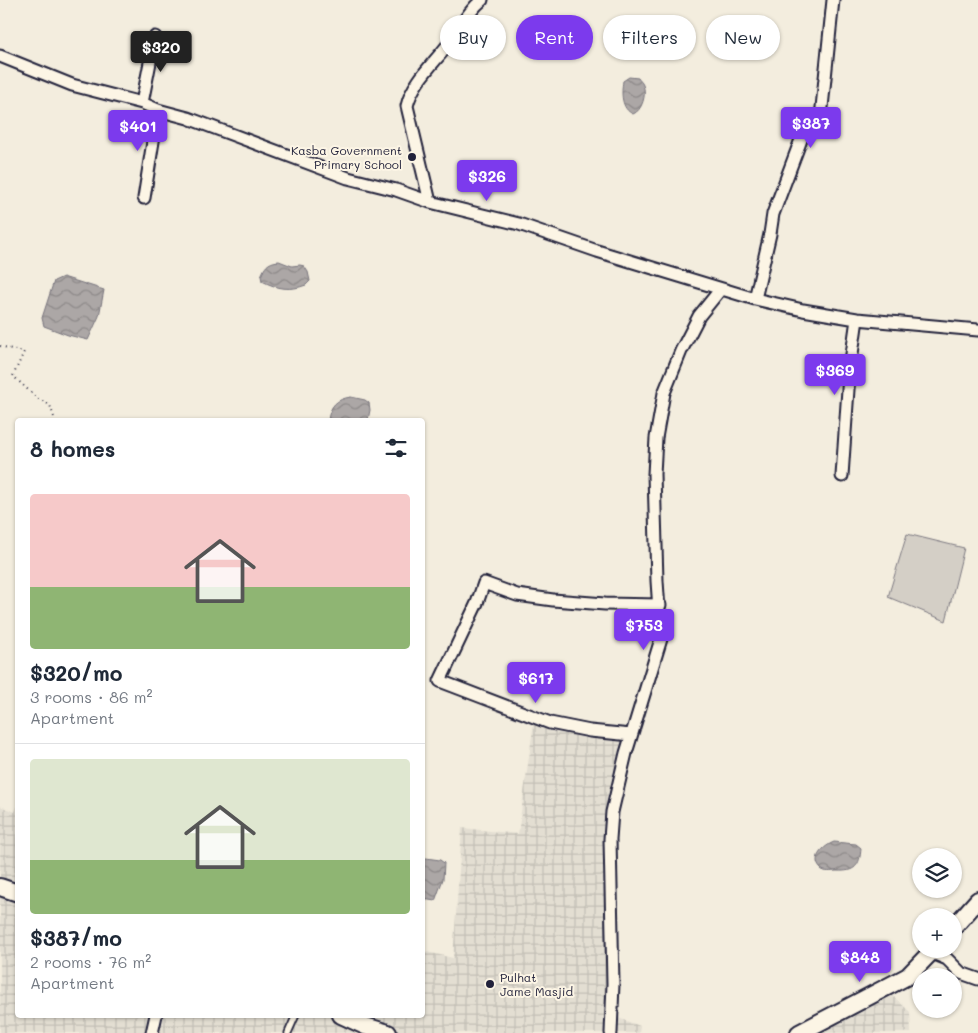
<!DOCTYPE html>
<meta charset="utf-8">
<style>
:root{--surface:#fff;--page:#f6f6f7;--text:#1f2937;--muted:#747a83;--line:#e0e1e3;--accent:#7c3aed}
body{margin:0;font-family:Mali,sans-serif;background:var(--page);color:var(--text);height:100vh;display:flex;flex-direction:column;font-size:19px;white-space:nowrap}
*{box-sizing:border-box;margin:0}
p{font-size:16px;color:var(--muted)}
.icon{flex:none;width:28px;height:28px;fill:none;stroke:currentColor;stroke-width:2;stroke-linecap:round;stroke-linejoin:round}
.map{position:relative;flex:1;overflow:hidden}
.drawer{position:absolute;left:15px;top:418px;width:410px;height:600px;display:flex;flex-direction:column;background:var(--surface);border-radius:5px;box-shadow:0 1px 4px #0004}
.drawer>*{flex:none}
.hud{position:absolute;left:440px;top:15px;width:462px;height:45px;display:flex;gap:10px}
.tools{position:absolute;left:912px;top:848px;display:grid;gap:10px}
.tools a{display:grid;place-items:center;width:50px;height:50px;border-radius:50%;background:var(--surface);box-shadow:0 1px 4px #0004;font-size:25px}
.price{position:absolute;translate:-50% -42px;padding:0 11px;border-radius:5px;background:var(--accent);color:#fff;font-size:16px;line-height:32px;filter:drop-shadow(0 1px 2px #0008)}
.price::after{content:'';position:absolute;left:50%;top:30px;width:15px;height:11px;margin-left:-8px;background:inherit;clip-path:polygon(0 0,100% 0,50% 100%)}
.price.selected{background:#222;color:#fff}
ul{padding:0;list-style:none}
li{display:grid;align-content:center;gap:10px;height:265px;padding:0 15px}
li+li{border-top:1px solid var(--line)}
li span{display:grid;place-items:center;height:155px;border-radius:5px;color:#555}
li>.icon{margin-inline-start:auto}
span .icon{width:90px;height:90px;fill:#fffc;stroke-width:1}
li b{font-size:21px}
h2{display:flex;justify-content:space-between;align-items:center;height:60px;padding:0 15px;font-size:21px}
.pill{padding:0 18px;border-radius:22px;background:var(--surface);box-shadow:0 1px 4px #0004;font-size:18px;line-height:45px}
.pill.selected{background:var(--accent);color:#fff}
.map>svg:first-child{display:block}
</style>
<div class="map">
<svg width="978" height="1033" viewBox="0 0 978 1033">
<defs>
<pattern id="industrial-grid" width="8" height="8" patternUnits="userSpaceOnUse" patternTransform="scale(1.25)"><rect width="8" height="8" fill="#e3ded2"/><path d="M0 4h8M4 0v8" fill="none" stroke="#c2beb5"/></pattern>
<pattern id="water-waves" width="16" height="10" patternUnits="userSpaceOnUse" patternTransform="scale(1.25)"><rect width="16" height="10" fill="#aca7a6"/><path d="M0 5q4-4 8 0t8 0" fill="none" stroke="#8c8888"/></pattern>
</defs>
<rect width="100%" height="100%" fill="#f3edde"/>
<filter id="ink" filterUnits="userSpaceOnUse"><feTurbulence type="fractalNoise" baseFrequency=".02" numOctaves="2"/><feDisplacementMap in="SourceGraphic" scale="10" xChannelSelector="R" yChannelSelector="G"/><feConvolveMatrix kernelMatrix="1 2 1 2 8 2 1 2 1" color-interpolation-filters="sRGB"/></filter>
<g filter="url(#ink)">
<path fill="url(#industrial-grid)" d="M534,722L624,742L606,843L607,1014L640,1026L639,1033H0V806L15,812L17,805L18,1015H422L423,951L453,958L462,828L518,834Z
M893,996L910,1012L911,1033H811Z"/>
<path fill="#d4cfc6" stroke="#7b7880" d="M907,534L964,548L946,621L888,597Z"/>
<path fill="url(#water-waves)" stroke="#75727b" d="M629,77L638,78C639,80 642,82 643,85C647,94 642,111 633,114C621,109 621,93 623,81Z
M279,261L292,266L300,265L304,266L308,272L310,281L306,285C290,291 278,289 262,281L261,276C265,267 267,262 279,261Z
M63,277L104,290L99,316L88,340L68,335L44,326L42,318L54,281Z
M351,397L365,400L369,403L370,410L368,420H328C330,406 336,399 351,397Z
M834,842L856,844L861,848C860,866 855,872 837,871C832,871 825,873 821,869C810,858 824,846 834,842Z
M426,858L440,860L444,863L443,879L435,901L423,899V859Z"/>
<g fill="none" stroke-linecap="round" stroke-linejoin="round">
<defs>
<path id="lane" d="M288,1033L296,1015"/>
<path id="street" d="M0,56L72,85L142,103L158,110L188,118L348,178L396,190L430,202L519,224L597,251L755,299L803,310L857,319L978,330
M142,103L155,37
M144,198L158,110
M430,202L407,106C412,83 433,64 447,46C459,31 467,12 482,0
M755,299L770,234L773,214L805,129L820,127L833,0
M842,476L849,375L857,319
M631,735L590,731L550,723L440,681L477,603L484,583L517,595L553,600L605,604L660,605
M930,952L947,959L961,973L978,979
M152,1033L156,1015
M611,1033L613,984L610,839L612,812L626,753L661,639L657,581L654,474L656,438L664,393L681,351L699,316L720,290"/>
<path id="secondary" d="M0,887L18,893
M954,927L978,900
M341,1015L365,1026L388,1033
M799,1033L908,976L934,949"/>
</defs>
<use href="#lane" stroke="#22223b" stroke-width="9"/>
<use href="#street" stroke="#22223b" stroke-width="15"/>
<use href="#secondary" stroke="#22223b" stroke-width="20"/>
<path stroke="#22223b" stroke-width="2" stroke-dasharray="1 4" stroke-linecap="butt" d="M0,346L24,352L13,376L37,398L50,405L55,420"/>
<use href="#lane" stroke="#fcf5e5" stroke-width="5.5"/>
<use href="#street" stroke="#fcf5e5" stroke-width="11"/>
<use href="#secondary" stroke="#fcf5e5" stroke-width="16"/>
</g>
</g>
<g fill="#22223b" stroke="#fcf5e5" stroke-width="2">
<circle cx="412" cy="157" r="5"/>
<circle cx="490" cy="984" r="5"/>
</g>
<g text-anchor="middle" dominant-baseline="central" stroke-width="4" stroke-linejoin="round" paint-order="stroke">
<g font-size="12" fill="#22223b" stroke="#fcf5e5" text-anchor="end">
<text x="402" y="150">Kasba Government<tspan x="402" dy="14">Primary School</tspan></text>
<text x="500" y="977" text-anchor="start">Pulhat<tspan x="500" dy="14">Jame Masjid</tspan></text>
</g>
</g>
</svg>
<div class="tools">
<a><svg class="icon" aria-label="layers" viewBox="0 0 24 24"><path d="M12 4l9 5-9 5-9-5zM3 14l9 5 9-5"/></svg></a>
<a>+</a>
<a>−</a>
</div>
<b class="price selected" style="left:161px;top:73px">$320</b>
<b class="price" style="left:811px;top:149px">$387</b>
<b class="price" style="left:138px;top:152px">$401</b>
<b class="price" style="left:487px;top:202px">$326</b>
<b class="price" style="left:835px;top:396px">$369</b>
<b class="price" style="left:644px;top:651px">$753</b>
<b class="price" style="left:536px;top:704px">$617</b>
<b class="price" style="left:860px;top:983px">$848</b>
<div class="hud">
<a class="pill">Buy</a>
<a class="pill selected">Rent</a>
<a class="pill">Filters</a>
<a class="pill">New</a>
</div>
<section class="drawer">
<h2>8 homes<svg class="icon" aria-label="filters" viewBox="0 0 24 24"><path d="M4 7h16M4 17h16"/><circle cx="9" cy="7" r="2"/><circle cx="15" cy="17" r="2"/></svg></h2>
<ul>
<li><span style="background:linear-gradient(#f6c9c9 60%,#8fb573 0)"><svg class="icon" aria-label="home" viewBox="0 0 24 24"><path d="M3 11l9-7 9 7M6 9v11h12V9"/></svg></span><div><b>$320/mo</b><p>3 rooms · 86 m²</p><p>Apartment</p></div></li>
<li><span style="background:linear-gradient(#dfe7d0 65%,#8fb573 0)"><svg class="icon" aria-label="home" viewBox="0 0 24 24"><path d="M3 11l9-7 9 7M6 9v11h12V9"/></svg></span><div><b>$387/mo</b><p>2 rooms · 76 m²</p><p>Apartment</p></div></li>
</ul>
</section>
</div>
